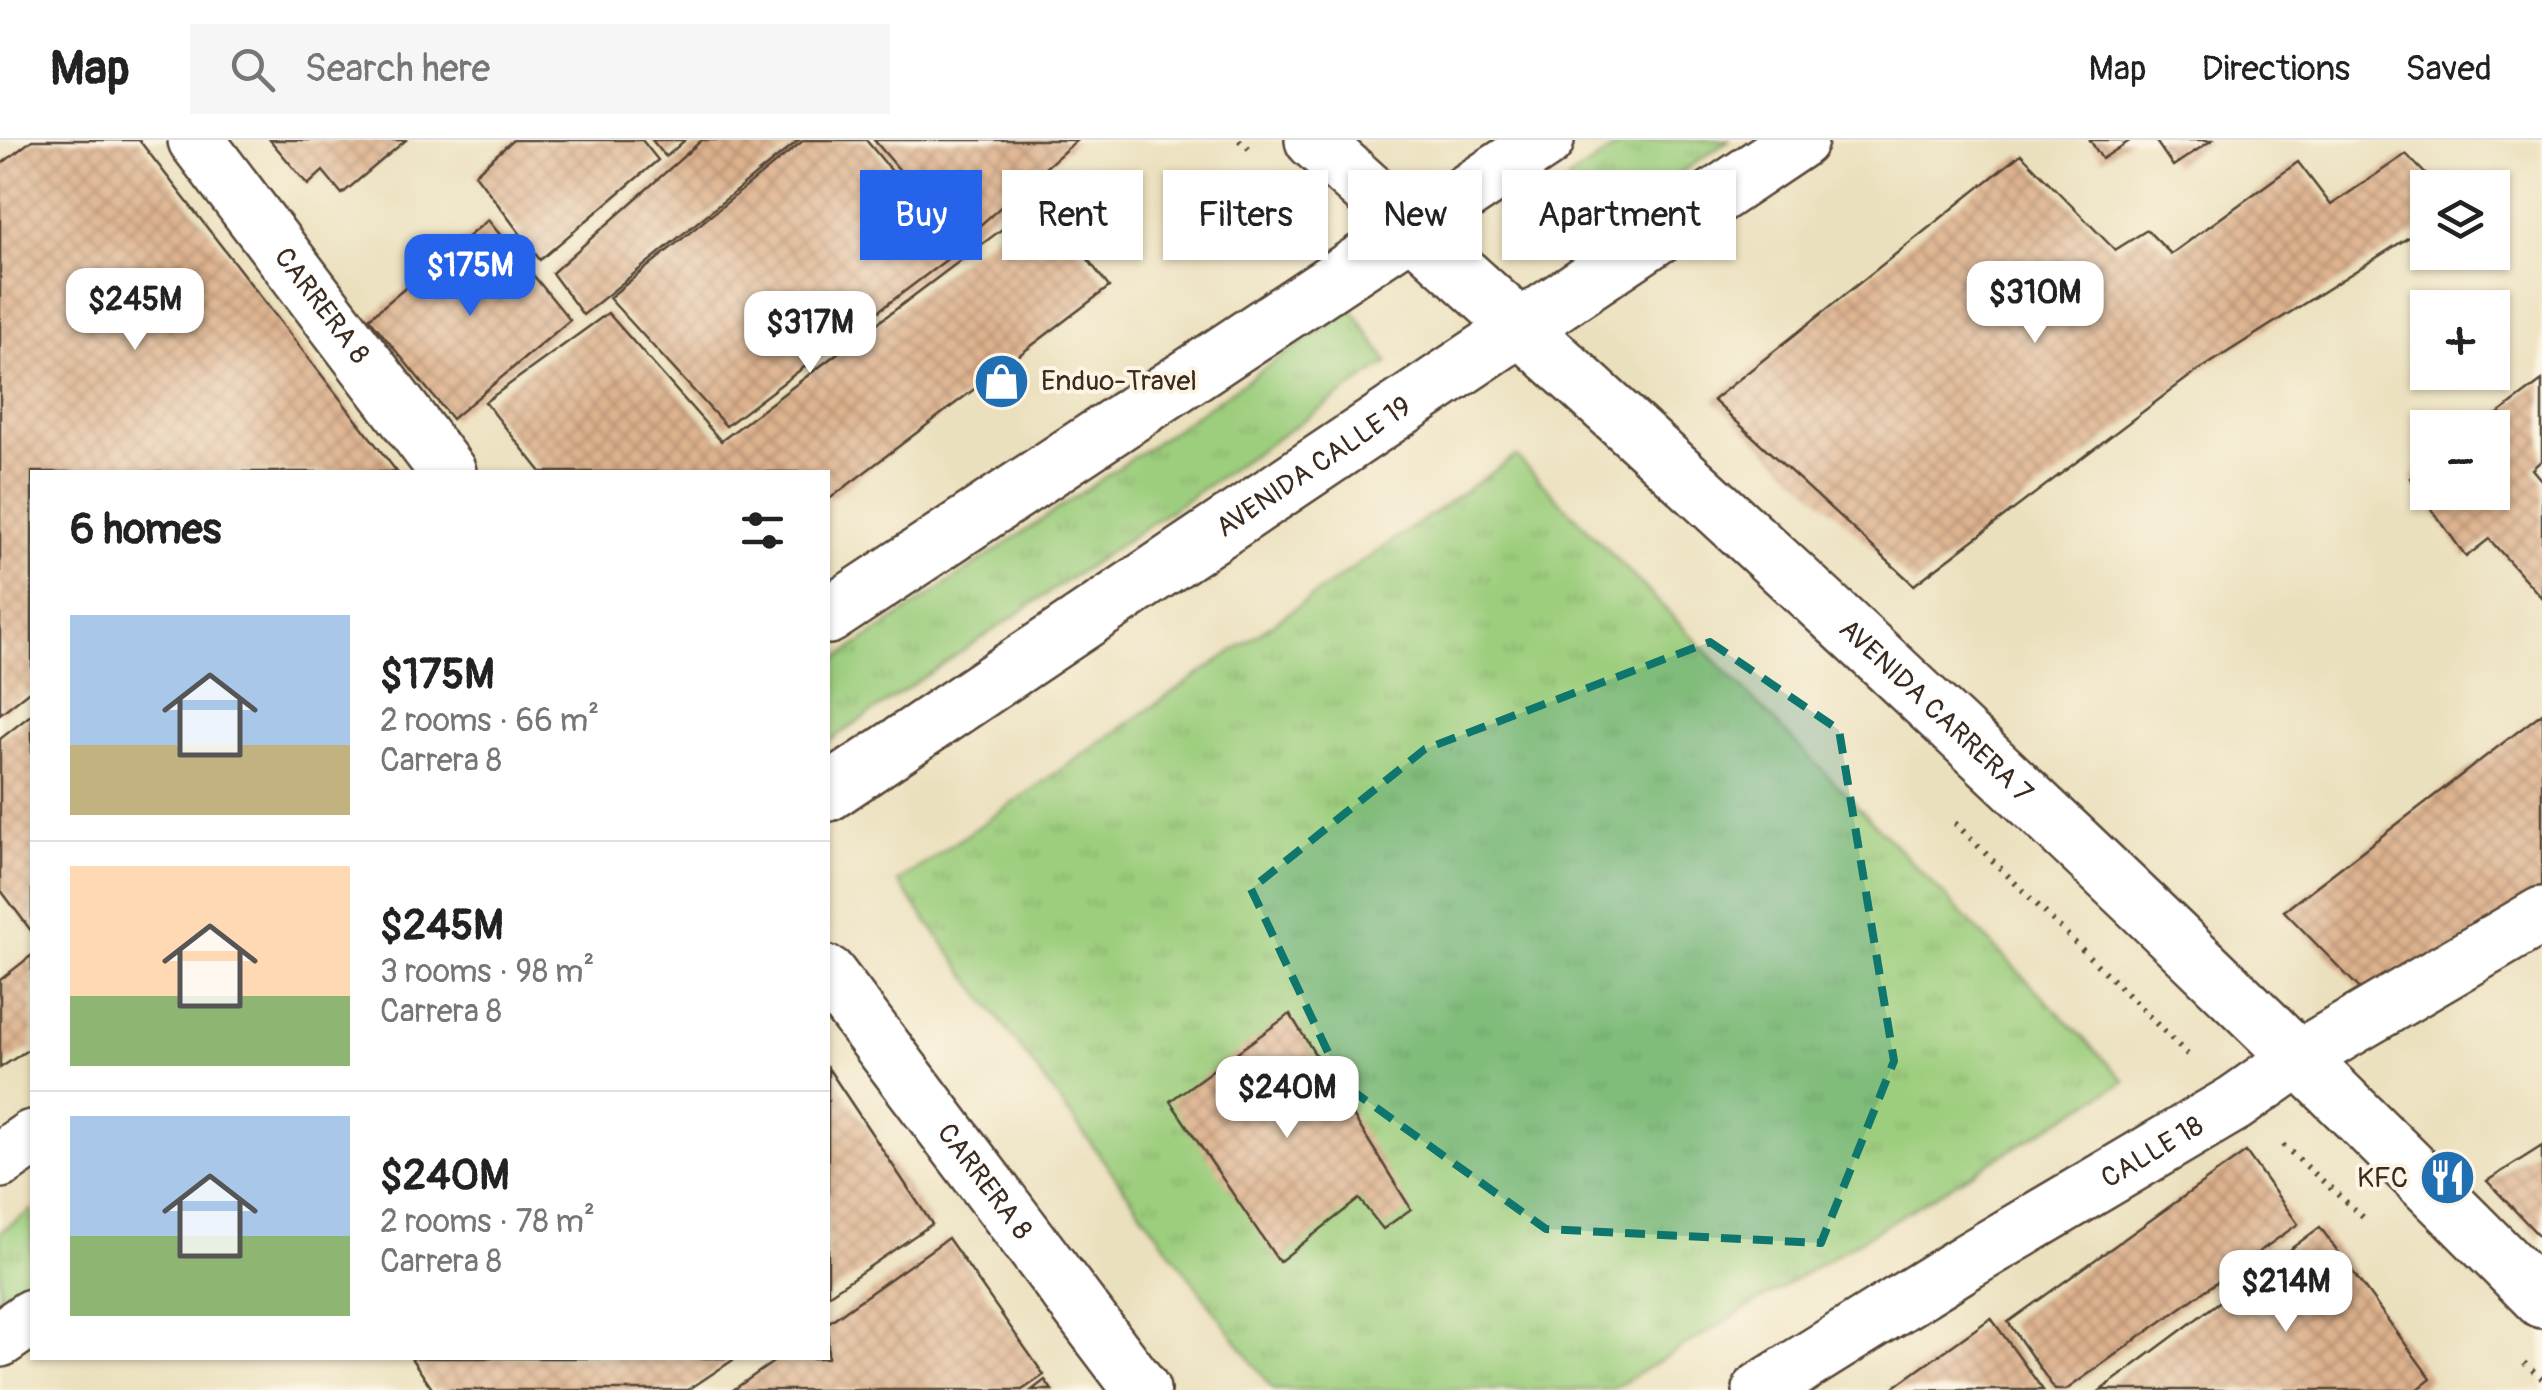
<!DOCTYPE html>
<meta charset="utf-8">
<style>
:root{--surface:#fff;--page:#f6f6f6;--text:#222;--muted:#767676;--line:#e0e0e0;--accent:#2563eb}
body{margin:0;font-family:Pangolin,sans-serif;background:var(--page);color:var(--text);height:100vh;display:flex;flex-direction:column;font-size:38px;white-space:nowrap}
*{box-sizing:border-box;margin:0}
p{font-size:32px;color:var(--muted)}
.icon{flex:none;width:55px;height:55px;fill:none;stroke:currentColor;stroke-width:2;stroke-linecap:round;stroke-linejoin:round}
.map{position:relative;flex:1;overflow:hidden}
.details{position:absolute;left:30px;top:330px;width:800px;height:890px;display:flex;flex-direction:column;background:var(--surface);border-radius:0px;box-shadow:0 2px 8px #0004}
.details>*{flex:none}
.hud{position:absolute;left:860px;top:30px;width:950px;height:90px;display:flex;gap:20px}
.buttons{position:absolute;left:2410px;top:30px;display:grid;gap:20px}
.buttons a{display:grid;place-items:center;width:100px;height:100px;border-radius:0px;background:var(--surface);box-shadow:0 2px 8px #0004;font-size:50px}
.price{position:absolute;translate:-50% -85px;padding:0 22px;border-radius:20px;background:#fff;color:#222;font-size:32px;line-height:65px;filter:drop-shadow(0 2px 5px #0008)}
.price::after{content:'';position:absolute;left:50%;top:60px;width:30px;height:22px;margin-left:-15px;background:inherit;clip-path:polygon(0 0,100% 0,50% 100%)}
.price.current{background:var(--accent);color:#fff}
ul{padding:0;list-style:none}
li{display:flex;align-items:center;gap:30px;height:250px;padding:0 40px}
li+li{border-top:2px solid var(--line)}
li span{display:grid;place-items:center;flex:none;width:280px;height:200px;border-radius:0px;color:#555}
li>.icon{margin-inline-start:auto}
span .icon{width:120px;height:120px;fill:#fffc;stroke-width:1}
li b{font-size:42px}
h2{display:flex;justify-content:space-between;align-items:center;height:120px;padding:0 40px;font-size:42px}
.tag{padding:0 35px;border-radius:0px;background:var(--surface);box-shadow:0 2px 8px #0004;font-size:35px;line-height:90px}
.tag.current{background:var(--accent);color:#fff}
header{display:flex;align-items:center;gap:60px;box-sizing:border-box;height:140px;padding:0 50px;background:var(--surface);border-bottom:2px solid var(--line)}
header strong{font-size:48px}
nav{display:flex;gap:55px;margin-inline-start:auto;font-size:35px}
.search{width:700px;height:90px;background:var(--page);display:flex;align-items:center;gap:25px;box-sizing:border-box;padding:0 35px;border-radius:0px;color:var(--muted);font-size:38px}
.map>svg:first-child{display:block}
</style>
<header>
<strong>Map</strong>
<div class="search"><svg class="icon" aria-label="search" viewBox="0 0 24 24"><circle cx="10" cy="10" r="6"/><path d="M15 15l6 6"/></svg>Search here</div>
<nav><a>Map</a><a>Directions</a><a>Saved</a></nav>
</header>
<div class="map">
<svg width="2542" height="1250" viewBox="0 0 2542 1250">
<defs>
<pattern id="grass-tufts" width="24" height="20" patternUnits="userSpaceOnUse" patternTransform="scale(2.5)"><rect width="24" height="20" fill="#9dce7e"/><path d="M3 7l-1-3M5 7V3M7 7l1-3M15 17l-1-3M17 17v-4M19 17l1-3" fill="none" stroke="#88b16c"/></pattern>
<pattern id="building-cross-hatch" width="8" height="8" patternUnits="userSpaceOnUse" patternTransform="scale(2.5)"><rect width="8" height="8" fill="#deb28e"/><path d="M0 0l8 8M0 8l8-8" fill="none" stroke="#b59173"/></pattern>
</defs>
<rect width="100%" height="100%" fill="#fcf5e5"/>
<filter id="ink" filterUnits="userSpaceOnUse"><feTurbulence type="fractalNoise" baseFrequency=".01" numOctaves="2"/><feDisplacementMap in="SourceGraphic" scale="20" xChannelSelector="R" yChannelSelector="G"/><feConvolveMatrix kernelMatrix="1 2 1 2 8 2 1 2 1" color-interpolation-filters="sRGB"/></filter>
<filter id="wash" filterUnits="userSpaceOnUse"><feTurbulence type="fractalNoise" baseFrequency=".0048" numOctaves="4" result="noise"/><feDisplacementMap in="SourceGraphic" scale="40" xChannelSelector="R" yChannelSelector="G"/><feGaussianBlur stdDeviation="2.25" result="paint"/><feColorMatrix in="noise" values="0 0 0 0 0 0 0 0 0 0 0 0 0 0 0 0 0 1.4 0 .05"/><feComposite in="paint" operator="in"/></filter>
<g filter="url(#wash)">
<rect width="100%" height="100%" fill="#ebe0bd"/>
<path fill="url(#grass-tufts)" stroke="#6c7c4e" stroke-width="2.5" d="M1627,0H1729L1600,87L1568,40Z
M1352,169L1388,223L828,602V525Z
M1516,316L2125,941L1611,1250H1273L898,742Z
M32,1070V1139L0,1161V1092Z"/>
<g id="blocks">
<path fill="url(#building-cross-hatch)" d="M32,0H139L397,332H32V549L0,574V25Z
M270,0H406L342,54L323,31L308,45Z
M513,0H642L658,20L540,120L475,34Z
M652,0H685L666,17Z
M702,0H799L583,175L552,133Z
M804,0H866L958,111L726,286L609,158Z
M874,0H1077L961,102Z
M2090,0H2131L2102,19Z
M2155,0H2212L2173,26Z
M2021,14L2115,110L2147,90L2171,114L2298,22L2331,65L2406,14L2439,48H2428V85L2190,236L1914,445L1713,260Z
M1042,59L1109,147L828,360V332H541L485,262L608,173L721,301Z
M488,80L570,180L452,279L369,178Z
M2542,241V320L2532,329L2542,341V458L2489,399L2466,417L2410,338L2428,325V352H2492V288H2479Z
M2542,573V756L2371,860L2284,771Z
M32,574V792L0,749V599Z
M32,815V907L0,928V840Z
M1290,874L1411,1069L1383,1089L1359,1059L1279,1122L1170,961Z
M828,928L932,1084L828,1155Z
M2542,1006V1099L2487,1041Z
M2246,1012L2298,1084L2066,1250H2055L2008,1182Z
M2320,1087L2431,1239L2417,1250H2101Z
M948,1098L1044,1235L1022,1250H733L779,1218H828V1183Z
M1991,1178L2043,1250H1890Z
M411,1218H736L688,1250H433Z
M1045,1240L1052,1250H1032Z"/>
</g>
</g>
<g filter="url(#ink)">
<use href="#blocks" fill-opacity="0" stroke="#554536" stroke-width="2.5"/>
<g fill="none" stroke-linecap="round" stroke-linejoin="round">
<defs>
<g id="minor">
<path id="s1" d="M196,0L448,332"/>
<path id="s2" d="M1313,0C1732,377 2146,759 2542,1160"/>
<path id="s3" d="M828,834L1142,1250"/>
<path id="s4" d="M1761,1250L1968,1121L2235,963L2302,916L2542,775"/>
</g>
<g id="major">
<path d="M828,476L1546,0"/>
<path id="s5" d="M828,653L1800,0"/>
<path d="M0,1020L32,998"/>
<path d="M0,1199L32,1177"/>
</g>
</defs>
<use href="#minor" stroke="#554536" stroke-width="60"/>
<use href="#major" stroke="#554536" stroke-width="60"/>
<path stroke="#554536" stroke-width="6" stroke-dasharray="2.5 8" stroke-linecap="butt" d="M1239,0L1252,11
M1955,683L2190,917
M2283,1005L2366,1080
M2524,1223L2542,1238"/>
<use href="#minor" stroke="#fff" stroke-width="55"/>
<use href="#major" stroke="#fff" stroke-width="55"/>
</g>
</g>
<path fill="#0f766e" fill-opacity="0.2" stroke="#0f766e" stroke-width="8" stroke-dasharray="20 12" stroke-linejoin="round" d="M1710,502L1839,590L1894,921L1821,1103L1546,1089L1343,944L1251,749L1425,609Z"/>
<defs>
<symbol id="shop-disc" viewBox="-11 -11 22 22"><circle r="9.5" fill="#1f6fb2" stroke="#fcf5e5"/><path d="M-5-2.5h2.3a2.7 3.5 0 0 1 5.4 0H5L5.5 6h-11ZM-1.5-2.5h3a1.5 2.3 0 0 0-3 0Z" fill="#fff"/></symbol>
<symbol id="restaurant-disc" viewBox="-11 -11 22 22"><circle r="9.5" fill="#1f6fb2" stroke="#fcf5e5"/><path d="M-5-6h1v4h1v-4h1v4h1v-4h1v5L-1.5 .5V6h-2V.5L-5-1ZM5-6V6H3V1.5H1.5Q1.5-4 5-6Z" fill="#fff"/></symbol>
</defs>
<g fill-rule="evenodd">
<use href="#shop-disc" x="970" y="210" width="63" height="63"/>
<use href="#restaurant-disc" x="2416" y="1006" width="63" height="63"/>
</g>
<g text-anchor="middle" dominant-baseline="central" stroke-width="8" stroke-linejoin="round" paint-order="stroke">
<g font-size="28" fill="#3b2a1e" stroke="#fcf5e5">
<text stroke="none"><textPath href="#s1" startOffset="208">CARRERA 8</textPath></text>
<text stroke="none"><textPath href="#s5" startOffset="585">AVENIDA CALLE 19</textPath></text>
<text stroke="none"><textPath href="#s2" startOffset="845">AVENIDA CARRERA 7</textPath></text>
<text stroke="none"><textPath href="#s4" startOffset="458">CALLE 18</textPath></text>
<text stroke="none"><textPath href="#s3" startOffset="260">CARRERA 8</textPath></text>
</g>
<g font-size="28" fill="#3b2a1e" stroke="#fcf5e5" text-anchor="start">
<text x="1041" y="241">Enduo-Travel</text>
<text x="2408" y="1038" text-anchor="end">KFC</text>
</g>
</g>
</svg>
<div class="buttons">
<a><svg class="icon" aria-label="layers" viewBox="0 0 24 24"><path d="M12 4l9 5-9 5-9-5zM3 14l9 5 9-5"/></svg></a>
<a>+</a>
<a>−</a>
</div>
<b class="price current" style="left:470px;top:179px">$175M</b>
<b class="price" style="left:2035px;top:206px">$310M</b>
<b class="price" style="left:135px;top:213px">$245M</b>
<b class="price" style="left:810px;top:236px">$317M</b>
<b class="price" style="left:1287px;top:1001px">$240M</b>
<b class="price" style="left:2286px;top:1195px">$214M</b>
<div class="hud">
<a class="tag current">Buy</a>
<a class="tag">Rent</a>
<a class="tag">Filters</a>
<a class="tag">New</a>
<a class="tag">Apartment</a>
</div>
<section class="details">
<h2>6 homes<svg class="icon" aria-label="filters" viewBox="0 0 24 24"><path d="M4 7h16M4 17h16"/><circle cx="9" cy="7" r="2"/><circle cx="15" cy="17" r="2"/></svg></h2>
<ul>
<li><span style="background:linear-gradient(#a9c7e8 65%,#c2b280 0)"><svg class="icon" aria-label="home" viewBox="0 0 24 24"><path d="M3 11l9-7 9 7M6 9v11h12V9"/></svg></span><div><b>$175M</b><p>2 rooms · 66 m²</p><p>Carrera 8</p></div></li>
<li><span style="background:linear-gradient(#ffd9b3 65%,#8fb573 0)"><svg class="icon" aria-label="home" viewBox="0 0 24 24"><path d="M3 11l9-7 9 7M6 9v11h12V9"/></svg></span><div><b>$245M</b><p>3 rooms · 98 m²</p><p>Carrera 8</p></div></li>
<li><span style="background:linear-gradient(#a9c7e8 60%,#8fb573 0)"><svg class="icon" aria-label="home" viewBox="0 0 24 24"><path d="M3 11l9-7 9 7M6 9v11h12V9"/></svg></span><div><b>$240M</b><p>2 rooms · 78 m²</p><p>Carrera 8</p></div></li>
</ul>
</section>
</div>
